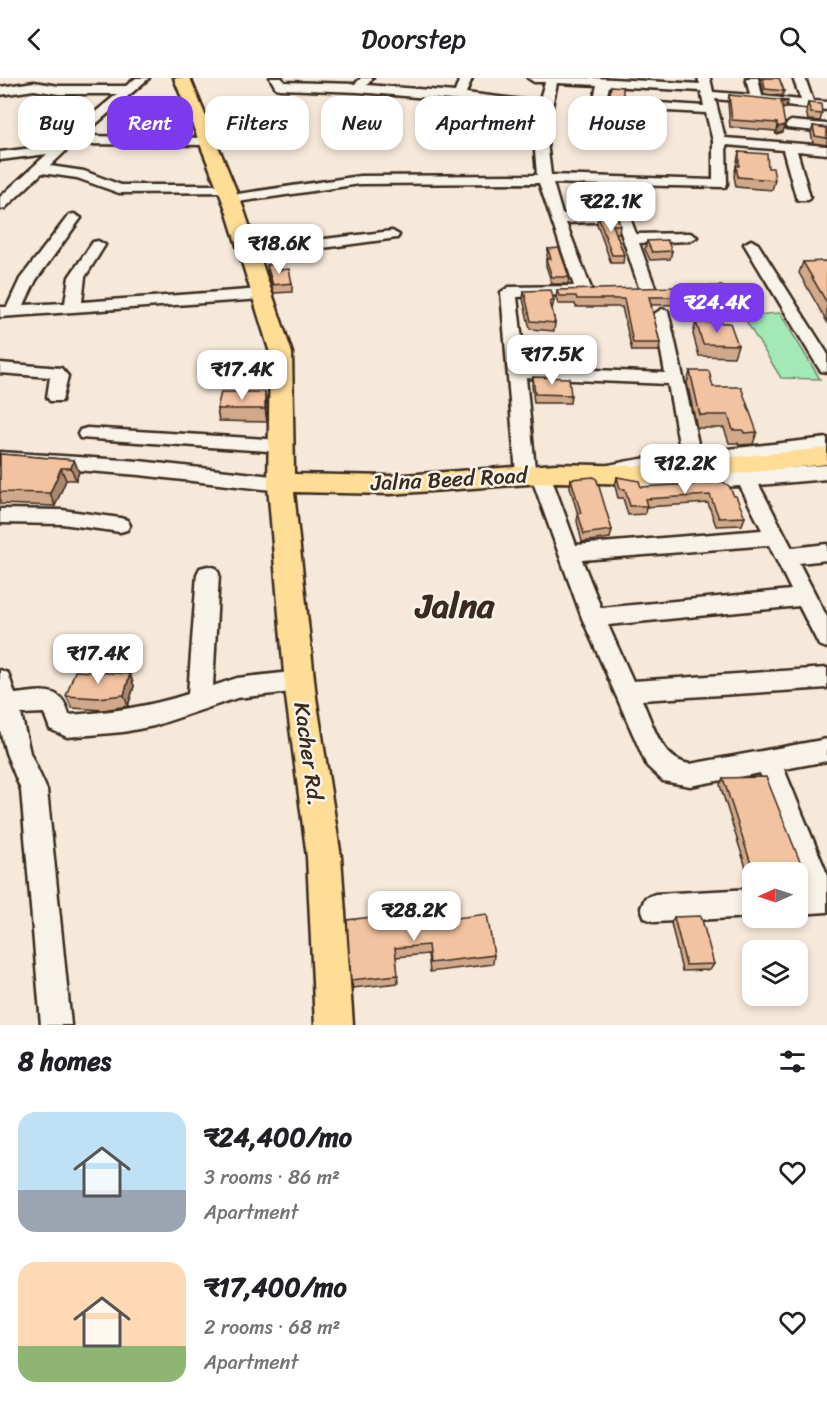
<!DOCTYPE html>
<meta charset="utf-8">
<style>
:root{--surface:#fff;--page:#f2f2f2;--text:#202124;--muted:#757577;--accent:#7c3aed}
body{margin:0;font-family:Sriracha,sans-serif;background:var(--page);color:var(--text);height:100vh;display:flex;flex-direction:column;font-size:22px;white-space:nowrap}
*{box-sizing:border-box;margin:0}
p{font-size:20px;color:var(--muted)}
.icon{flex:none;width:33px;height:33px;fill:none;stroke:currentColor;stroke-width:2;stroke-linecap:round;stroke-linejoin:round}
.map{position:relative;height:947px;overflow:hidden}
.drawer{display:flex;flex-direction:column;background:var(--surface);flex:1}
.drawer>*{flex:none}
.guide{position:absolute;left:18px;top:18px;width:792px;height:54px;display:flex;gap:12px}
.needle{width:39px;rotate:267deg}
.controls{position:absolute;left:742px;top:784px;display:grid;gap:12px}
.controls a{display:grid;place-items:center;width:66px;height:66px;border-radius:12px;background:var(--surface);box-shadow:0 3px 9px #0003;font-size:30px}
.price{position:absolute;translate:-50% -51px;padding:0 14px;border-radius:12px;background:#fff;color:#222;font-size:20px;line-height:39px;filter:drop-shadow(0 2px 3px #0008)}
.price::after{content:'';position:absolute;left:50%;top:36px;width:18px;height:14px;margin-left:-9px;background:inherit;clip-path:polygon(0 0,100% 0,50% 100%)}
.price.current{background:var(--accent);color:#fff}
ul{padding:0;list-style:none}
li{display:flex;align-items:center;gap:18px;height:150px;padding:0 18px}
li span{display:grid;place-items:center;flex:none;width:168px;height:120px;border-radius:18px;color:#555}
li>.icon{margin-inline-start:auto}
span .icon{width:72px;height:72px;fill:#fffc;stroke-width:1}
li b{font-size:26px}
h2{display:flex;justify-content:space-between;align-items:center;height:72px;padding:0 18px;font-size:26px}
.pill{padding:0 21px;border-radius:18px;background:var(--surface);box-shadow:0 3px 9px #0003;font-size:21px;line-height:54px}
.pill.current{background:var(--accent);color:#fff}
header{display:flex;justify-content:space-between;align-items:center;height:78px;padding:0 18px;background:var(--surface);font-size:27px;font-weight:600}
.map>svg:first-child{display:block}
</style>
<header><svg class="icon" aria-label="back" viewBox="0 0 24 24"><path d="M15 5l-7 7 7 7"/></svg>Doorstep<svg class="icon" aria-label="search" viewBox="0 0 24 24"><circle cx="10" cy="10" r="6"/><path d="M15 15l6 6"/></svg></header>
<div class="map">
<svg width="827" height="947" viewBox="0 0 827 947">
<rect width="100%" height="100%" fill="#f6e9da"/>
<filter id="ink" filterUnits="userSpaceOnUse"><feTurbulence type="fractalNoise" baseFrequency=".0167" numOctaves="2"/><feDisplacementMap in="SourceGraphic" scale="12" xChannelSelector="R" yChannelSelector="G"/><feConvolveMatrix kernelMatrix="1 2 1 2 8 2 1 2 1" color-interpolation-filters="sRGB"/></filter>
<g filter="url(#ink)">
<path fill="#a3e9b6" stroke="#6f8a6a" stroke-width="1.5" d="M780,235L820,301L781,300L743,238Z"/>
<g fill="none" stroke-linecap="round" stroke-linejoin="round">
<defs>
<path id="minor" d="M136,0H149L82,58L209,60L215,64L214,67L73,66L50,88L84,93L121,107H227L232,108L234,111L232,114L119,115L77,100L42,95L5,130L0,131V119L47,76L0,82V74L56,67L117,16H59L34,12L0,17V9L34,4L59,8H126Z
M270,0H282L284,4L355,6L361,0H373L367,7L455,14L460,0H472L466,15L539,24L545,4H534L528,0H595L700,6L698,0H710L713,14L750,17L746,0H758L762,18L801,22L793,0H805L813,23L827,24V32L715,21L725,60L827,68V76L797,73L810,119L808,122H798L796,119L783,72L726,67L727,106L725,109L618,107L636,156L690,155L697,159L690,163L639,165L656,212L654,215L648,217L640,212L617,143L566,145L592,213L590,216L517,219L525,289L665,295L654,236L662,231L668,233L700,374L827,360V372L633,395L650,398L693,397L827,387V401L759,407L792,470L827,466V482L799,485L827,539V570L819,567L799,528L608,547L633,603L827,590V610L642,622C653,646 661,682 690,686L827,661V683L784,691L827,796V834L798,836V808H804L760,695L690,708L663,703L647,688L582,540L532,401L526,403L519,401L516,396L501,214L509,209L574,208L539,105L360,106L231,125L224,121L231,117L360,98L537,97L534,61L482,56L481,53L486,25L358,14L280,11L276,10ZM557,5L597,7L590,39L596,43L602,39L609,8L701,13L704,28L628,23L622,27L628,31L706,35L713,63V102L551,97L546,56ZM498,26L537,31L534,54L494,50ZM553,105L604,107L614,134L562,136ZM526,300L668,306L681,376C654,379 628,382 601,389L598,394L601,399L608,401L615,399L618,404L641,410L659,412L740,408L762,452L576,467L550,396L547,391H535ZM769,467L791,512L601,530L582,482Z
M791,43L827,46V54L787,50L785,47Z
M74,136L81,140L36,202L24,227L65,225L69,199L93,164L98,163L105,167L85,199L82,224L262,211L270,216L262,221L0,239V229H7L20,201L69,137Z
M392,153L399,157L397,160L249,180L241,175L249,170Z
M751,162L758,166L827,275V294L821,293L818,289L744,166Z
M0,285L61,290L68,298L62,323H50L47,319L50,299L0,295Z
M87,350L282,362L289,364L291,368L289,372L282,374L80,360L78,356L80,352Z
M0,374L139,383L281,399L288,401L291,406L288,411L281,413L139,397L0,386Z
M0,431L62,432L120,440L127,442L130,447L127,452L120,454L62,446L0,445Z
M208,488L216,490L219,496L213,608L237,600L300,593L308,596L312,603L308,610L300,613L237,620L154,648L123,654L67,659L50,651L44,635L21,636L30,675L47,712L71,947H41L21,712L6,675L0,652V592L8,595L15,616C41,614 61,606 69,637C111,634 148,629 188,616L197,496L200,490Z
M753,811V839L655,844L645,840L641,830L645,820L655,816Z"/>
<path id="major" d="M174,0H190L243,129L292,275L294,396L390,398L556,386L640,388L827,370V386L640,406L556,404L390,416L294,414L316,619L341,779L353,947H315L307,779L286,619L268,408L270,275L225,129Z"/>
</defs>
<use href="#minor" stroke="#3b2a1e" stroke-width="5"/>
<use href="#major" stroke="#3b2a1e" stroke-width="5"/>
<use href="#minor" fill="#f7f3e8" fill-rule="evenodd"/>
<use href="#major" fill="#fedd96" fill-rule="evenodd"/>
</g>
<path fill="#d0a88a" stroke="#3b2a1e" stroke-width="1.5" d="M761,0H779L784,13L782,18L764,16L761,2Z
M611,8L623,24L620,27L608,26Z
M729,17L786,30L782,31L783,54L776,56L775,53L730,49L728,25Z
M808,25L822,36L820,43L808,42L806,32Z
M213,45L235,55L236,63L219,65L214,53Z
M813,48L827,50V67L813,65L811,55Z
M739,74L768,90L775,102L772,112L736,109L734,98Z
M598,138L620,147L619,155H616L624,177L623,185H611L597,146Z
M647,163L672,173L670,181L650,182L645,171Z
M548,171L569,199L568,206H552L546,188V181H548L547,177Z
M803,184L827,186V244L799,195Z
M267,187L281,192L292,205V214L274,215L268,195Z
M557,212L726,219L724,226L651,227L660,265L659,273H632L622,229H576L575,226H558L556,220Z
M524,213L554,223L552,231L555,245L554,253L530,251L523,221Z
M696,244L738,267L734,279L699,278L693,256Z
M690,293L713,309L757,354L753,366L739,367L738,365H729L724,350H697L687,305Z
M533,299L571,317L570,325H534L532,307Z
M265,314L267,327V344L219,343L217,331Z
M0,376L74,382L79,394L76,402H66L55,428L0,426Z
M617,399L641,409L734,418L745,439L742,447L716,448L708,425L646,429L645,436L628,437L623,420H618L615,408Z
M571,401L612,452L610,460L582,464L577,443L578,437L570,409Z
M130,596L134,608L128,628L103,632L72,630L66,618Z
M723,700L803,791L798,798V795L748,796L720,707Z
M674,839L714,886L710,892L682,893L671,845Z
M409,846L494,877L493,886L430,894L428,876L396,879L398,905L353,910L351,902Z"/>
<path fill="#a98871" stroke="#3b2a1e" stroke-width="1.5" d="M788,23L786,30L779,31L781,24Z
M785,47L783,54L776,56L778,49Z
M235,55L236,63L219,65L218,57Z
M265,314L267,327V344L265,331Z
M74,382L79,394L76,402L71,390Z
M61,390L66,402L55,428L50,415Z
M130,596L134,608L128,628L124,617Z"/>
<path fill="#f2c3a1" stroke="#3b2a1e" stroke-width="1.5" d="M763,0H779L784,13L765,11Z
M611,8L623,9V20L620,24L609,23Z
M729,17L788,23L781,24L785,47L778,49L777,45L732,42Z
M808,25L821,26L822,36L811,35Z
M232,43L235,55L218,57L213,45Z
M813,48L827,50V60L815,58Z
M739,74L767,76L768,90H773L775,102L738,99L736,88H739Z
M617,137L620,147H613L624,177H612L598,138Z
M667,162L672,173L652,174L647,163Z
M559,170L569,199H552L546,181H551L548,171Z
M825,183L827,186V225L803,184Z
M280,186L281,192L289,191L292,205L273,207L267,187Z
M722,208L726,219H649L660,265H633L624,221H577L576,218H559L557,212Z
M551,212L554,223H550L555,245L531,243L524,213Z
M696,244L730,245L738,267L703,266Z
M690,293H709L713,309H741L757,354L744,355L743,352H733L728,337H700Z
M533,299L569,300L571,317L535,316Z
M221,314H265V331H217Z
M0,376L74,382L71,390H61L50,415L0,414Z
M594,399L597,402L612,452L584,456L578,435H581L571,401Z
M617,399L639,403L641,409L723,404L729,408L734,418H736L745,439L719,440L710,417L645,421L647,428H630L625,411H620Z
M75,593L130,596L124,617L98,620L66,618Z
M766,699L803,791L771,793L772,795H759L757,789H752L723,700Z
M397,836L409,846L487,836L494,877L430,885L428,867L395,870L398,897L351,902L347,842Z
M701,838L714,886L686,887L674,839Z"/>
</g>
<g text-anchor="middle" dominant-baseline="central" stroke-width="5" stroke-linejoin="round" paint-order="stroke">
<g font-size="22" fill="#3b2a1e" stroke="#f7f3e8">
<text transform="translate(449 401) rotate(-3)">Jalna Beed Road</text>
<text transform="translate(309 676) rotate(82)">Kacher Rd.</text>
</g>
<g font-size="34" font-weight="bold" fill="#3b2a1e" stroke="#f7f3e8">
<text x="455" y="528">Jalna</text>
</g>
</g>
</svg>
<div class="controls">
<a><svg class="needle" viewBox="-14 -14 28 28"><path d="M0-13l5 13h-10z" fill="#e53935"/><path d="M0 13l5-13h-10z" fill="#757577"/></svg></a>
<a><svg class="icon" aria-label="layers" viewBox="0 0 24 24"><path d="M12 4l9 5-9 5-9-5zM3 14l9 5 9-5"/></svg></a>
</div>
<b class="price" style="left:611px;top:155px">₹22.1K</b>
<b class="price" style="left:279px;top:197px">₹18.6K</b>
<b class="price current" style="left:717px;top:256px">₹24.4K</b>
<b class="price" style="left:552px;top:308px">₹17.5K</b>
<b class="price" style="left:242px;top:323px">₹17.4K</b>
<b class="price" style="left:685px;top:417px">₹12.2K</b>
<b class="price" style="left:98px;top:607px">₹17.4K</b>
<b class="price" style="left:414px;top:864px">₹28.2K</b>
<div class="guide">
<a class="pill">Buy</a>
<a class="pill current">Rent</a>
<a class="pill">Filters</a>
<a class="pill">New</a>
<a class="pill">Apartment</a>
<a class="pill">House</a>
</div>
</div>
<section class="drawer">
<h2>8 homes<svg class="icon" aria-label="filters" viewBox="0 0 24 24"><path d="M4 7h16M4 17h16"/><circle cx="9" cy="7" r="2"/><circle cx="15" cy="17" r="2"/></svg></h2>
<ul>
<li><span style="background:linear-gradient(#bfe0f5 65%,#9aa5b1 0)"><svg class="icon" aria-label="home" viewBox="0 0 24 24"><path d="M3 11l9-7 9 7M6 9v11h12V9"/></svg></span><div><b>₹24,400/mo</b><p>3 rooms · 86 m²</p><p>Apartment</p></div><svg class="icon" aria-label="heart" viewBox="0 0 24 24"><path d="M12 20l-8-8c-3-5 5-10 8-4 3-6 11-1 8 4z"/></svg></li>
<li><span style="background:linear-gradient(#ffd9b3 70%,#8fb573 0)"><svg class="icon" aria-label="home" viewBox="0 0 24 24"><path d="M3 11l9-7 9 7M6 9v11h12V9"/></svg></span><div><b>₹17,400/mo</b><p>2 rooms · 68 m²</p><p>Apartment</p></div><svg class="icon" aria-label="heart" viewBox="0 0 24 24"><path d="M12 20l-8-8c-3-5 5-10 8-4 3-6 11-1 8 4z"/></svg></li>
</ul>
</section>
